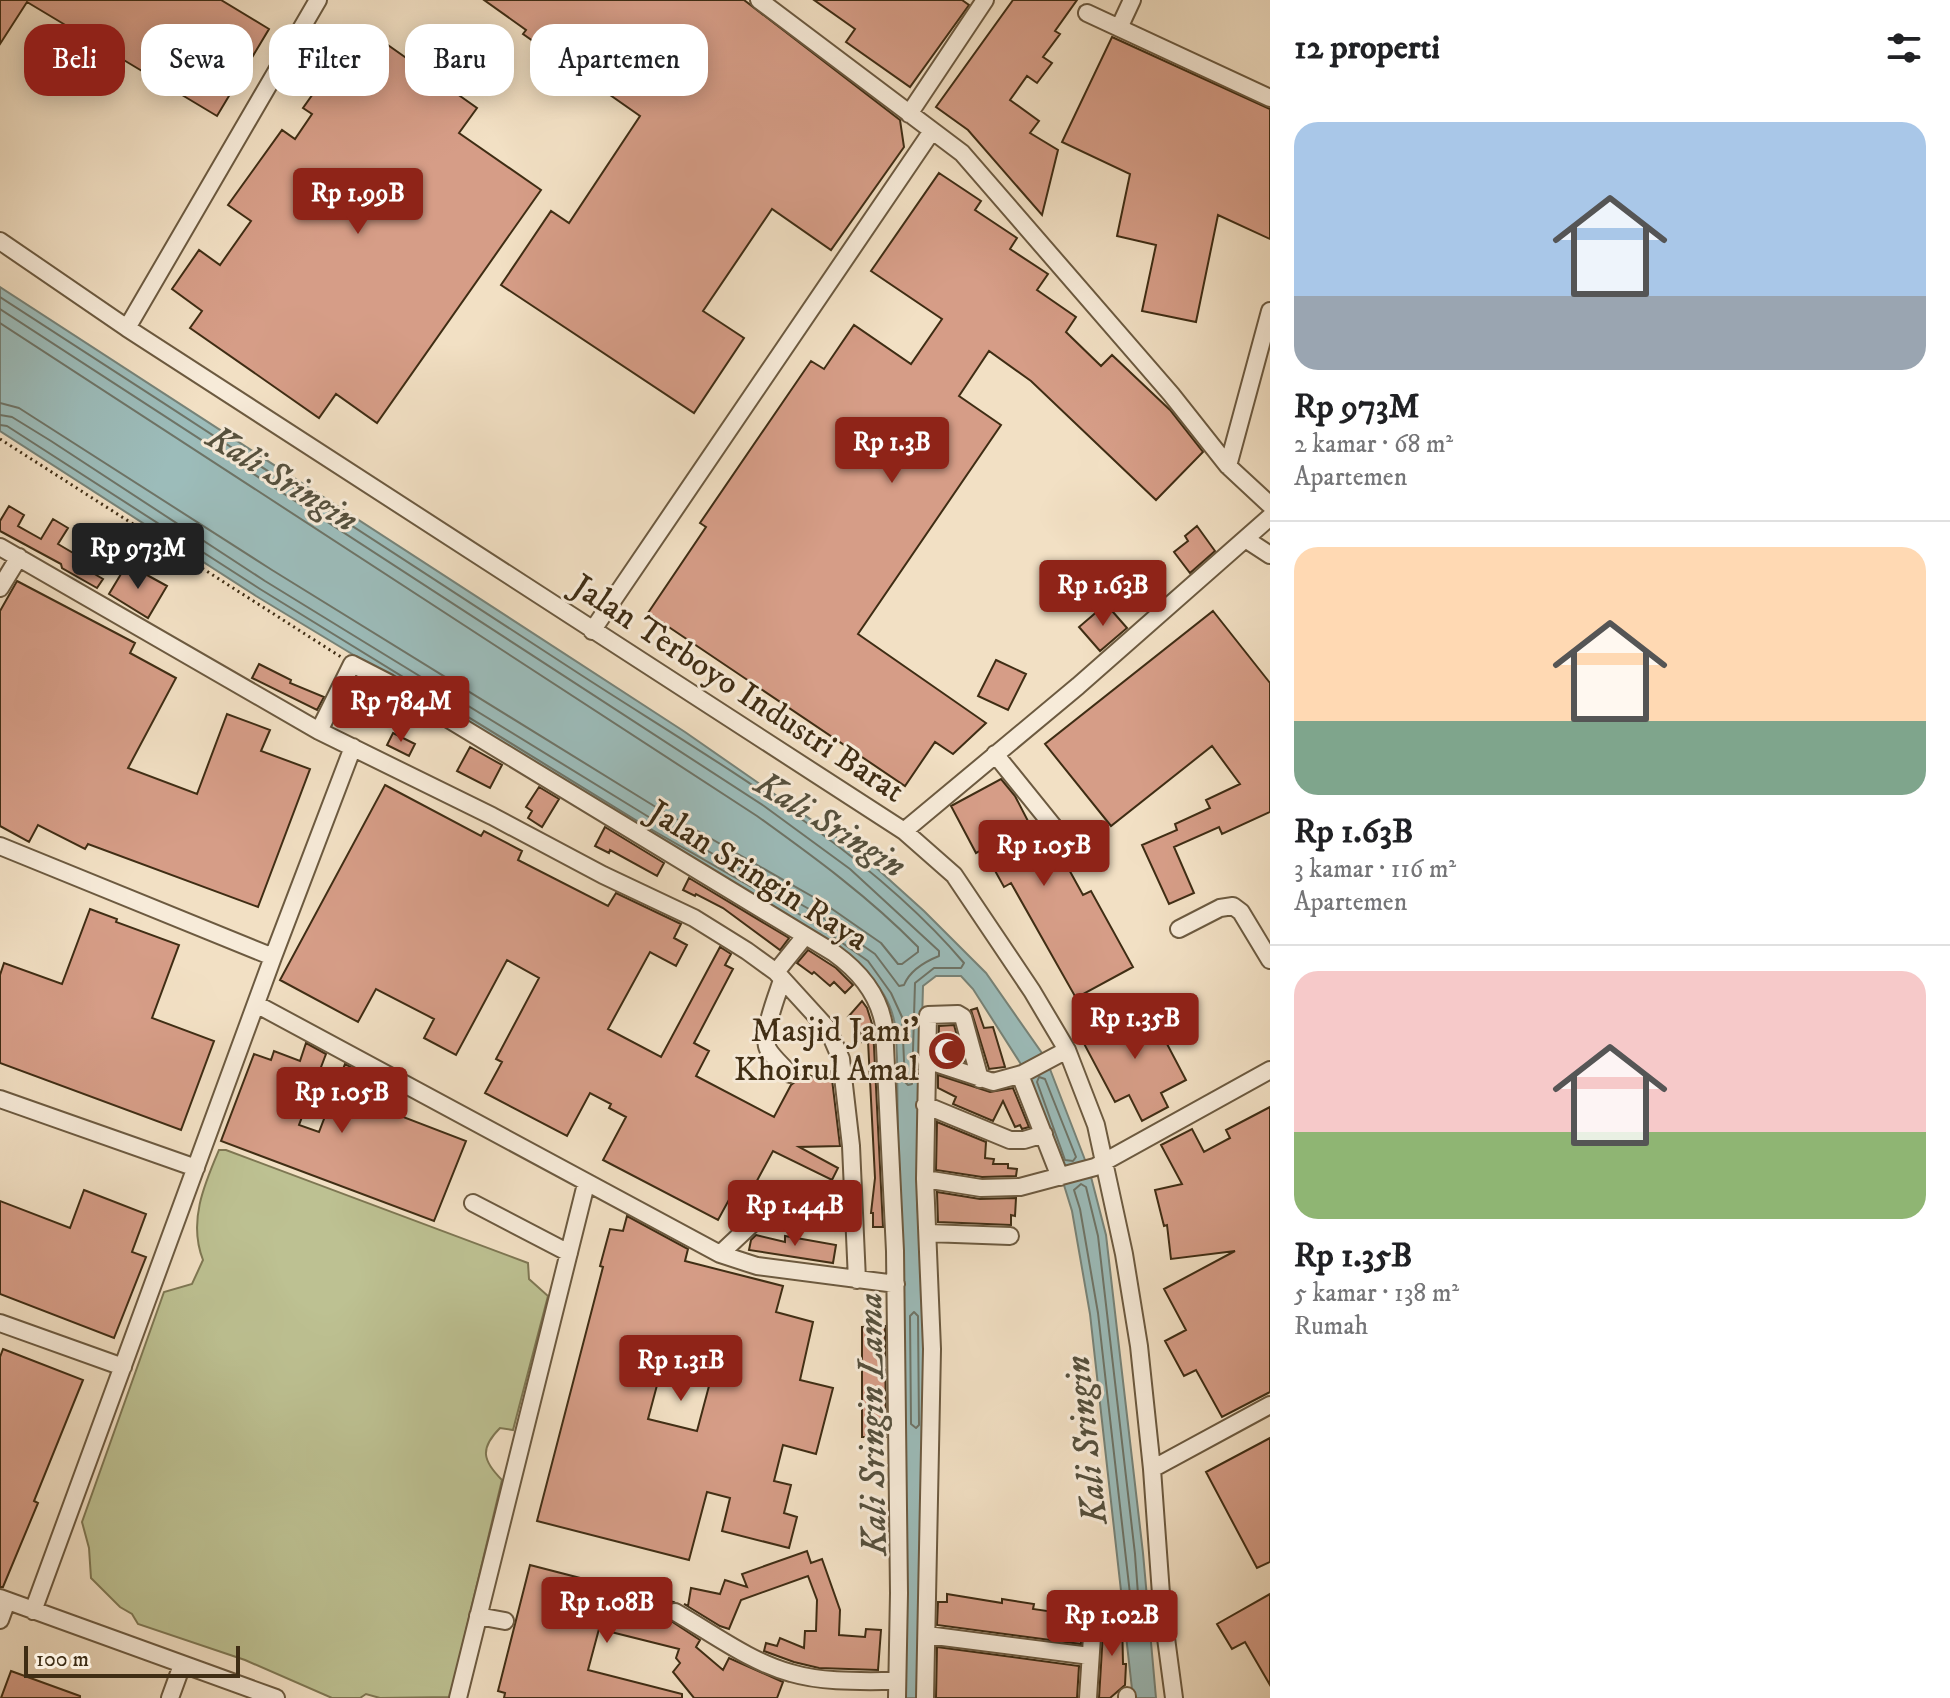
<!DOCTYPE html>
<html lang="id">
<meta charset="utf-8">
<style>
:root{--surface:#fff;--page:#f6f6f6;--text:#202124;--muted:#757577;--line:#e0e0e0;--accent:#8f2418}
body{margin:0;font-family:"IM FELL DW Pica",serif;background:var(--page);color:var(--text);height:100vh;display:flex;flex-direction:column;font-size:30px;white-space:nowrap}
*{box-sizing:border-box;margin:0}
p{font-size:26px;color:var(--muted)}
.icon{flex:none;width:44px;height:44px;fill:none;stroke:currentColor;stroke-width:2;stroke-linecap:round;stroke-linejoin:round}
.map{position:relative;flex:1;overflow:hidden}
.drawer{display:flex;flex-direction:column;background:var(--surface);width:680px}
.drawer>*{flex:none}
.hud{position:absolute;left:24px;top:24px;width:760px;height:72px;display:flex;gap:16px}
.scale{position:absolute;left:24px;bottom:20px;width:216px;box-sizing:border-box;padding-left:8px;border:4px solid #3f2d14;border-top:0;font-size:22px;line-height:28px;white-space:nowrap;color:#3f2d14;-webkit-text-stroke:6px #f7ebd9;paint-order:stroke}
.price{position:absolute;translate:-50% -68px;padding:0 18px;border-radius:8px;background:var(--accent);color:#fff;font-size:26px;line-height:52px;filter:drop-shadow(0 2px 4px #0008)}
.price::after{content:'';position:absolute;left:50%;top:48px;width:24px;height:18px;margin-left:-12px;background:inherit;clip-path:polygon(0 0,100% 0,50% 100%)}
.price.on{background:#222;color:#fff}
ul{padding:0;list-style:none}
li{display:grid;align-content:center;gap:16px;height:424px;padding:0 24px}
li+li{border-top:2px solid var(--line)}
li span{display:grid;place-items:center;height:248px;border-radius:24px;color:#555}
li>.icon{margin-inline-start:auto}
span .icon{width:144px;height:144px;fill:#fffc;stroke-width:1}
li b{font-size:34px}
h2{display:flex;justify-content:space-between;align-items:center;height:96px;padding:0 24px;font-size:34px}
.chip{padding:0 28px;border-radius:24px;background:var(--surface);box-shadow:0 4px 20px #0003;font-size:28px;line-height:72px}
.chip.on{background:var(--accent);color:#fff}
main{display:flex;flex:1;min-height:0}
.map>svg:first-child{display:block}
</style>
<main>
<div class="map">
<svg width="1270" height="1698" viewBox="0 0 1270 1698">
<rect width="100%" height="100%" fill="#f2e0c4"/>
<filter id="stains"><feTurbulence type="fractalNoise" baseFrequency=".0025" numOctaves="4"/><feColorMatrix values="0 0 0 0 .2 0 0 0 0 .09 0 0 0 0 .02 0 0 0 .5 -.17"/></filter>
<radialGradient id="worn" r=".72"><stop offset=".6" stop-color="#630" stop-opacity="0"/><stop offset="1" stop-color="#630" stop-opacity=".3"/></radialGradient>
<path fill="#bdc192" stroke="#7e7753" stroke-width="2" d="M219,1150H226L528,1263L529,1279L548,1296L513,1430L500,1428C479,1449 483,1461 502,1480L450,1697L380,1698L366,1694L360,1698H332L245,1660L138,1624L132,1614L120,1607L91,1578L89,1548L82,1522L164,1292L192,1284L203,1260C188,1222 204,1185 219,1150Z"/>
<path fill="#9cbcba" stroke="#778378" stroke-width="2" d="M0,287L685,732L862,855L924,911L986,973L1044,1056L1024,1069L973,989L961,976H936L923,986L917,1203L926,1302L920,1698H904L897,1057C896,1046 897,1032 894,1020C884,975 841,952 806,928L256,596L0,431Z
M1048,1064L1087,1165L1061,1173L1026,1075Z
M1090,1173L1106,1235L1143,1553L1156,1698H1133L1090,1314L1072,1211L1063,1182Z"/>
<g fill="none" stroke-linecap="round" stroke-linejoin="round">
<path stroke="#6e7467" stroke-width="2" d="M0,297C193,422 386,548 578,673C707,757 864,845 964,963L961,968H934L915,983L912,1084L908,1085L905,1082L902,1017L891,993L868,961L811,921L647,827L260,589L7,426L0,425
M0,309L764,806L850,869L939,951V956C924,962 910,970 904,985L899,986L875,954L816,913L652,819L265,581L51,441L12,417L0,415
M0,323L757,816C814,857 869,897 918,947V952L902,964H898L881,943L822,902L659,809L272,570L19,408L0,403
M1039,1077L1045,1079L1076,1157L1073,1161L1065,1160L1037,1082Z
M1081,1184L1086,1187L1098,1236L1135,1554L1138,1594L1135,1598L1130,1594L1098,1313L1080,1209L1074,1190Z
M914,1312L918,1316L919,1425L916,1428L911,1424L910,1316Z"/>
</g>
<path fill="#d69d87" stroke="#3f2d14" stroke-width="2" fill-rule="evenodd" d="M0,0H221L269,29L217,116L27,2L0,44Z
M484,0H744L900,120L904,147L831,250L772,209L703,311L744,338L694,413L501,285L551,211L569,223L640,116L523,34L526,30Z
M814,0H962L969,5L910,87L846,42L855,29Z
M1013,0H1077L1055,31L1060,34L1043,57L1052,63L1037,83L1027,76L1010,100L1039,121L1030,133L1058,150L1042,215L968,130L936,107Z
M361,26L477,108L459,133L541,190L377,423L336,394L319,418L190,328L202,311L172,289L199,250L220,265L251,221L228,205L282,130L295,139L312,114L303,108Z
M1112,37L1270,109V239L1218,215L1196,322L1142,311L1156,245L1117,236L1130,174L1062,142Z
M939,173L981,201L975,210L1017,238L1010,249L1048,274L1037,290L1076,317L1066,332L1101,366L1112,355L1170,410L1203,452L1156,500L1031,381L989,351L959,396L1001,425L858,634L986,723L953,754L935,742L905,786L648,613L706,527L700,523L811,361L824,369L854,325L911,364L942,319L871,271Z
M9,506L24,515L18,526L41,539L53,519L68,528L58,544L90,563L86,569L103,579L97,588L62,568L61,564L0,531V521Z
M1197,526L1215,551L1190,573L1174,552L1188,541L1185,536Z
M127,564L167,586L148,618L109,594Z
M17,581L135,643L130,653L176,678L128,768L197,794L227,714L270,730L261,751L310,769L258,907L88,844L85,849L38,825L29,842L0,826V611Z
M1106,604L1127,628L1100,651L1079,627Z
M1213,611L1270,683V812L1222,834L1219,827L1174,847L1194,893L1169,904L1142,845L1177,830L1175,824L1210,808L1206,800L1240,784L1212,746L1111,826L1045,744Z
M996,660L1026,674L1008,710L978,696Z
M259,664L291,680L290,683L324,697L317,710L252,678Z
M393,733L415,744L409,756L387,745Z
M470,747L502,765L490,788L457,771Z
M1001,779L1015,796L1030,825L1036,822L1060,859L1062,857L1083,895L1091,891L1133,967L1076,998L1011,883L1004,887L983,849L976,853L951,806Z
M385,785L481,836L484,831L522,851L518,860L608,906L616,893L681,924L674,938L687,945L676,966L650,952L608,1029L661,1057L720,947L731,954L725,965L733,969L694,1043L709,1051L696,1076L774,1117L791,1085L800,1078L801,1071L813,1077L816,1072L831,1071L840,1146L799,1147L838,1168L832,1180L773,1151L745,1203L731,1196L718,1220L603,1160L626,1117L609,1108L611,1104L590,1093L567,1136L485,1093L502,1062L496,1059L539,978L507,960L456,1055L424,1038L434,1019L376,989L358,1022L280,980Z
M539,787L559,799L542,827L528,818L532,811L526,807Z
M605,827L664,863L657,876L610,850L609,853L595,846Z
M689,878L789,938L780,950L723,908L696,894L695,896L683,890Z
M90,909L117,919L116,922L179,945L152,1018L214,1041L181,1130L0,1063V975L4,963L62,984Z
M808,950L836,968L853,985L845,993L834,982L830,986L814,972L812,974L797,963Z
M862,1001L867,1008L873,1027L883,1227H873V1213H871L875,1178L868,1041L862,1042L860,1028L848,1017Z
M1146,1004L1186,1080L1161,1093L1168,1107L1142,1121L1129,1095L1115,1102L1081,1038Z
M977,1008L984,1028L993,1027L1005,1067L989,1069L971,1010Z
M954,1025L964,1061L938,1052L939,1026Z
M306,1043L326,1054L299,1125L319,1132L345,1064L372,1079L364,1102L466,1141L434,1221L221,1141L254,1054L271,1060L274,1051L300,1061Z
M938,1075L990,1092L1013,1088L1029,1127L1022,1129L1020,1125L1015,1127L1003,1101L993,1121L953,1104L956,1097L938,1088Z
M1270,1107V1392L1222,1417L1196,1370L1184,1376L1165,1341L1186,1330L1164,1289L1235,1251L1171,1259L1167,1225L1164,1226L1155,1190L1182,1184L1161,1145L1192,1129L1204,1152L1230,1138L1226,1130Z
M937,1122L986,1142L985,1158L994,1159L993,1164H1008V1168L1017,1169L1016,1176L982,1177L936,1170Z
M84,1190L146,1214L132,1252L146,1257L114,1338L0,1294V1201L70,1228Z
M937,1192L980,1199L1016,1198L1015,1216L1011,1215V1225L938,1222Z
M627,1216L688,1249L685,1261L783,1286L776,1312L813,1322L800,1380L833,1388L816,1454L783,1445L774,1481L791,1485L784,1513L797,1517L789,1548L722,1531L730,1498L707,1492L689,1560L537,1521L603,1267L600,1266L610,1229L623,1231ZM660,1374L709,1386L697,1431L648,1419Z
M756,1235L785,1242V1236L836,1245L833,1263L749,1250L751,1240Z
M885,1326L886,1437H862V1327Z
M3,1349L83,1380L34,1501L38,1503L3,1587H0V1357Z
M1270,1438V1562L1257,1568L1206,1472Z
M807,1551L811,1563L822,1559L840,1610L839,1635L865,1637L866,1629L881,1630L878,1670L819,1668L794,1662L764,1651L766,1643L777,1646L780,1638L804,1648L805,1631H816L817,1600L808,1576L741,1600L729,1629L720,1626L684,1604L688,1606L691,1588L720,1594L725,1580L747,1587L742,1574Z
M530,1565L673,1602L665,1607V1617L700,1640L696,1647L723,1670L729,1658L783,1682L777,1698H694L673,1672L680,1663L676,1658L679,1649L599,1629L588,1670L682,1694V1698H504L505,1693L498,1691Z
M947,1594L1002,1603V1599L1034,1604L1033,1609L1082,1616L1081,1644L937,1625L938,1602H947Z
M1270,1594V1685L1245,1642L1232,1649L1217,1624Z
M1104,1616L1122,1618L1123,1664H1126L1125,1685L1110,1698H1099Z
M937,1647L1079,1666L1077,1698H936Z
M11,1671L80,1696V1698H1Z"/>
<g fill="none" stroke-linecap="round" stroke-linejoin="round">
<defs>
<path id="minor" d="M759,0L962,153L1171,394L1228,466L1270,505
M1087,13L1270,98
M1119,28L1132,0
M909,114L985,0
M0,241L127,328L904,831L954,875L1032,991L1067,1050L1096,1125L1124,1254L1139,1346L1152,1469L1162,1608L1174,1698
M127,328L318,0
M1228,466L1270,311
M1247,540L1270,555
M0,547L319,731L492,816L603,875L694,918L747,951L776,972L805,936
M0,588L19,557
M592,631L932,131
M319,731L352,664L389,683L834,953C859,971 879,994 884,1026L895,1251L899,1593L897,1698
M995,754L1079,858
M904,831L1078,686L1270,517
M0,846L273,957
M1179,929L1220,908L1233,906L1241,912L1270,960
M776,972L828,1029L841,1059L851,1146L857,1280
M782,980C777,996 761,1034 768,1049C773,1058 783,1066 790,1074
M256,1004L720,1254L757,1266L896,1284
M926,1060L993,1082L1022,1074L1067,1050
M1020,1075L1060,1177
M0,1099L196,1168
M925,1105L1010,1140H1024L1044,1134
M925,1179L981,1188L1020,1187L1095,1167L1270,1070
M473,1203L569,1253
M928,1233L1010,1236
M720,1254L787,1191
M0,1323L123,1367
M1152,1469L1270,1405
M0,1598L276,1698
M33,1611L273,957L353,747
M675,1612C712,1633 750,1662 791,1673C825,1683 863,1681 897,1681
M478,1616L505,1621
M0,1620L7,1601
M927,1635L1090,1656
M1127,1696V1698
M170,1698L182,1665
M458,1698L586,1184
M925,1698L932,1349L925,1179L928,1015L958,1014L963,1017L980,1079
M1088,1698L1094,1606"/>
</defs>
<use href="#minor" stroke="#6c5a40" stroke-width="20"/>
<path stroke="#3f2d14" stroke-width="3" stroke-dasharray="2 4" stroke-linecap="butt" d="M0,439L341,657"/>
<use href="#minor" stroke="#f7ebd9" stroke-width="16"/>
</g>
<defs>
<symbol id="mosque-disc" viewBox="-11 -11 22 22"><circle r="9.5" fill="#8f2418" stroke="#f7ebd9"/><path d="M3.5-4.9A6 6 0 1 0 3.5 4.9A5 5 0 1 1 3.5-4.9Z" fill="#fff"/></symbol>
</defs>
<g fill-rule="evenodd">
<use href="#mosque-disc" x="925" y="1029" width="44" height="44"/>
</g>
<g text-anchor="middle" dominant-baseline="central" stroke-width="6" stroke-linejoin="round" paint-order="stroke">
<g font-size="34" fill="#3f2d14" stroke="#f7ebd9">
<text transform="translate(738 689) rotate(33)">Jalan Terboyo Industri Barat</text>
<text transform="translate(758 876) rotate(32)">Jalan Sringin Raya</text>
</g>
<g font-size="34" fill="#3f2d14" stroke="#f7ebd9" text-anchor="end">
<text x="919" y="1031">Masjid Jami'<tspan x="919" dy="39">Khoirul Amal</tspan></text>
</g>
<g font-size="36" font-style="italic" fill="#56513e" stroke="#f7ebd9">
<text transform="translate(282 479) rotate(32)">Kali Sringin</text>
<text transform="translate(830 825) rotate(32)">Kali Sringin</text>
<text transform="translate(873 1424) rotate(-91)">Kali Sringin Lama</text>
<text transform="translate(1087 1440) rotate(-96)">Kali Sringin</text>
</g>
</g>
<rect width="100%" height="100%" filter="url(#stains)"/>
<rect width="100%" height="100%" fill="url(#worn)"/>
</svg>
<div class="scale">100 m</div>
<b class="price" style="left:358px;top:236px">Rp 1.99B</b>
<b class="price" style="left:892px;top:485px">Rp 1.3B</b>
<b class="price on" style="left:138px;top:591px">Rp 973M</b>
<b class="price" style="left:1103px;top:628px">Rp 1.63B</b>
<b class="price" style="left:401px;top:744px">Rp 784M</b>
<b class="price" style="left:1044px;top:888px">Rp 1.05B</b>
<b class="price" style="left:1135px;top:1061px">Rp 1.35B</b>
<b class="price" style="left:342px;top:1135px">Rp 1.05B</b>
<b class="price" style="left:795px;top:1248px">Rp 1.44B</b>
<b class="price" style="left:681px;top:1403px">Rp 1.31B</b>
<b class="price" style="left:607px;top:1645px">Rp 1.08B</b>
<b class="price" style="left:1112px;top:1658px">Rp 1.02B</b>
<div class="hud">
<a class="chip on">Beli</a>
<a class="chip">Sewa</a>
<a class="chip">Filter</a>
<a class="chip">Baru</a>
<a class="chip">Apartemen</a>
</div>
</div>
<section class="drawer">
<h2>12 properti<svg class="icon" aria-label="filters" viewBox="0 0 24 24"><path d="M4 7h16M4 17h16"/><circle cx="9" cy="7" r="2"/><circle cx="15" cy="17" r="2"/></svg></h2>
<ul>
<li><span style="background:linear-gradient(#a9c7e8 70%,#9aa5b1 0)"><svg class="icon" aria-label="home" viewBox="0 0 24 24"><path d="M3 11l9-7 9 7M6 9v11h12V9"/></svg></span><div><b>Rp 973M</b><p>2 kamar · 68 m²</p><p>Apartemen</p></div></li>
<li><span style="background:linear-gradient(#ffd9b3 70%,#7fa58c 0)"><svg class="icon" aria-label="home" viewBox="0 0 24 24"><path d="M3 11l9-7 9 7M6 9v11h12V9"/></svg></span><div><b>Rp 1.63B</b><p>3 kamar · 116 m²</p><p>Apartemen</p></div></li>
<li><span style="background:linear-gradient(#f6c9c9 65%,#8fb573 0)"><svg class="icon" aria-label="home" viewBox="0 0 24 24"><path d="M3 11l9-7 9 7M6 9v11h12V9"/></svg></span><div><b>Rp 1.35B</b><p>5 kamar · 138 m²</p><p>Rumah</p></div></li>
</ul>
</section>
</main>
